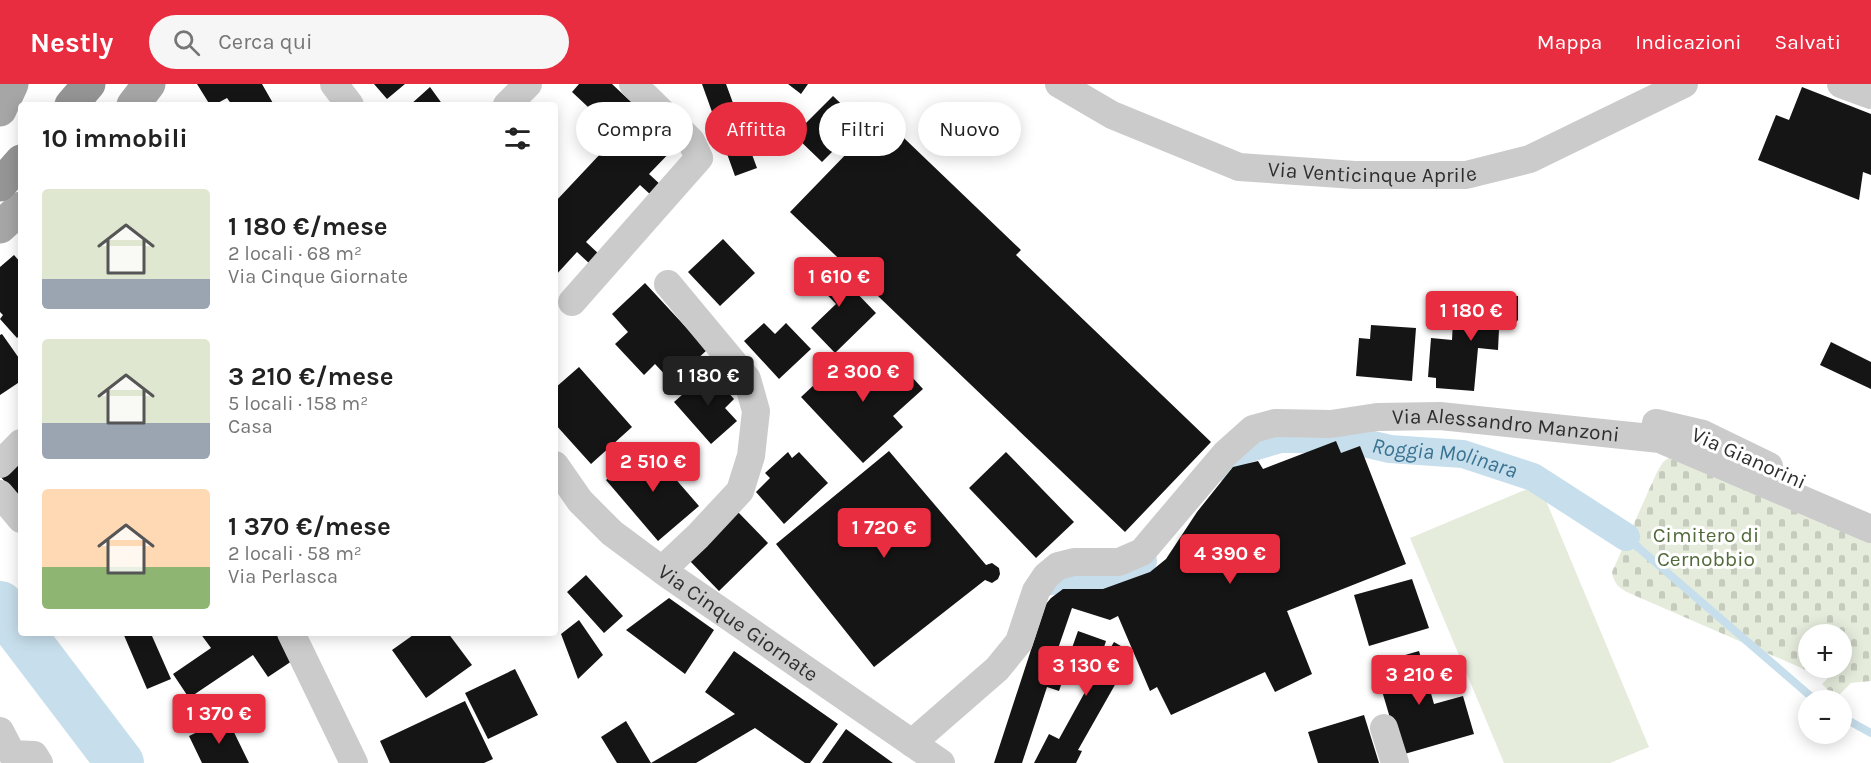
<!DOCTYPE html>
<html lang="it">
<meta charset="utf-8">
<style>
:root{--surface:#fff;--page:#f6f6f6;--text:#222;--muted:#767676;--accent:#e92d41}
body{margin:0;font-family:Karla,sans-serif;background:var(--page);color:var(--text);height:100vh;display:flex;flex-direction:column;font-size:22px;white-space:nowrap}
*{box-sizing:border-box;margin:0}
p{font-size:20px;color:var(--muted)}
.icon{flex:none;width:33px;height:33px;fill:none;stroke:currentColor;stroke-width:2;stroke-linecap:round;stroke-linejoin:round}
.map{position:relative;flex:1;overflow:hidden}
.drawer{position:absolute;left:18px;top:18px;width:540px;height:534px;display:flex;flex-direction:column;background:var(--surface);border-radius:6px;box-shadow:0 3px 15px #0003}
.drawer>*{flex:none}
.banner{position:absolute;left:576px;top:18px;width:570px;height:54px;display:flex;gap:12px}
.fabs{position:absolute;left:1798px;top:540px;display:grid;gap:12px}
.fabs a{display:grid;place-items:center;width:54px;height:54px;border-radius:50%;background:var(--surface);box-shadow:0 3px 15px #0003;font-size:30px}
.price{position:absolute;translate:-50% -51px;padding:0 14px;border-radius:6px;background:var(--accent);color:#fff;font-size:20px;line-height:39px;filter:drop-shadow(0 2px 3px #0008)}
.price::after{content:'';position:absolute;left:50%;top:36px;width:18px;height:14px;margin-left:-9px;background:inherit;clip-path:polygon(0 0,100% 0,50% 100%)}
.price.current{background:#222;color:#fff}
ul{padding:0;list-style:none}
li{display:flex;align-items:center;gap:18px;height:150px;padding:0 24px}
li span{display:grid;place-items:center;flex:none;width:168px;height:120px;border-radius:6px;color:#555}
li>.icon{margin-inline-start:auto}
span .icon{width:72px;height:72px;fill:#fffc;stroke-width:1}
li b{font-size:26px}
h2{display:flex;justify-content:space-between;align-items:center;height:72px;padding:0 24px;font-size:26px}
.pill{padding:0 21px;border-radius:27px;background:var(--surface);box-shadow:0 3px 15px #0003;font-size:21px;line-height:54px}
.pill.current{background:var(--accent);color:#fff}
header{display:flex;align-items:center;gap:36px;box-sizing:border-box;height:84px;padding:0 30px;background:var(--accent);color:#fff}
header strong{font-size:28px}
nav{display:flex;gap:33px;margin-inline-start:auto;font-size:21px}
.search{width:420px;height:54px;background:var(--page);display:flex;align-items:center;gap:15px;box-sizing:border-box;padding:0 21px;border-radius:33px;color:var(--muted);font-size:22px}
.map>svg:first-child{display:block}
</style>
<header>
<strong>Nestly</strong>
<div class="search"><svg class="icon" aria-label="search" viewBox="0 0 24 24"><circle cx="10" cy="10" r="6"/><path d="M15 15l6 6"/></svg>Cerca qui</div>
<nav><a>Mappa</a><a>Indicazioni</a><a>Salvati</a></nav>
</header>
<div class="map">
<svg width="1871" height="679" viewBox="0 0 1871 679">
<defs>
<pattern id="cemetery-stones" width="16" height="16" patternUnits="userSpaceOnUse" patternTransform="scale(1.5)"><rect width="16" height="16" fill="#e5ecdc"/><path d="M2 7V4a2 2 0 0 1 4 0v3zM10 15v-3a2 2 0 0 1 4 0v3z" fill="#c5cbbd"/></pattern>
</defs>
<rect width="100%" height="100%" fill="#fff"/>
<path fill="#e5ecdc" d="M1539,400L1649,663L1610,679H1504L1410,454Z"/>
<path fill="url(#cemetery-stones)" d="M1670,373L1690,375L1871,459V597L1851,599L1836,614L1822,600L1834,588L1822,586V584H1842V550H1809V578L1806,586L1629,509C1619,504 1614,500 1612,488L1657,388L1663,378Z"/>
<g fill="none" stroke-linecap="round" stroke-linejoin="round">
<path stroke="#c7dfec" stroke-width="8" d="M1626,453L1815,616
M1842,633L1871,649"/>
<g stroke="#c7dfec" stroke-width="28">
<path id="s1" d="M1224,383L1243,366L1280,355H1347L1390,365L1463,370L1533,393L1626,453"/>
<path d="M1051,497C1081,495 1118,497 1143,477"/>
</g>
<path stroke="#c7dfec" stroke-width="48" d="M0,521L120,679"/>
</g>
<path fill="#151515" d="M197,0H262L274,21H232L227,14L214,21H210Z
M374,0H405L387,15Z
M579,0H612L677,61L649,90L662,102L652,112L640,101L586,158L600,171L591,181L577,168L555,192V118L618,51L572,8Z
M702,0H726L757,84L735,92Z
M788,0H808L801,10Z
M430,3L443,21H410Z
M1802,3L1871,30V91L1863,88L1859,116L1758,76L1776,31L1789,36Z
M833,12L861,39L822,78L794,51Z
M882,33L1021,166L1016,171L1211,358L1125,448L790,128Z
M723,155L755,189L720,222L688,188Z
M14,171L21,179V250L17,254L0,235L3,231L0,228V183Z
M824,175L876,229L835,269L811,244L836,220L808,191Z
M645,199L707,266L672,298L655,280L644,291L615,260L628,248L612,230Z
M1475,209L1518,212V236L1509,246L1499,245L1498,266L1478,264L1474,307L1436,304V294L1428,293L1431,254L1452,256L1453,237L1473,239Z
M764,239L775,250L786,239L811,265L779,295L744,257Z
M1371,241L1416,244L1412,297L1356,292L1359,254L1370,255Z
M2,250L21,277V297L0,311V251Z
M1831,258L1871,278V305L1820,281Z
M889,268L923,305L893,332L903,343L863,379L801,313L843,274L861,293Z
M579,283L632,343L591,380L555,340V304Z
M709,287L734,315L725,324L737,337L711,360L674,318Z
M1336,357L1341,369L1360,362L1406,480L1287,527L1312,590L1275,608L1265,588L1171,631L1157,603L1150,607L1118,532L1110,536L1072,524L1052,582L1066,587L1059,607L1047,603L1022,679H994L1046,520L1051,514L1063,505H1103L1150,488L1166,475L1197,428L1233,383L1258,377L1263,385Z
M647,362L699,422L658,457L606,396Z
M889,367L986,481L992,479L999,484L1000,490L998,495L992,499L985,496L874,583L776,460Z
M788,368L792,374L799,368L828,399L784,440L756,408L770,394L765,389Z
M1006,368L1074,438L1036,474L969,404Z
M21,370V416L0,392Z
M737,427L768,459L719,507L688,475Z
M586,491L623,532L604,549L567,508Z
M1412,495L1429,544L1369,562L1354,511Z
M669,514L714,546L685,590L626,546Z
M579,536L603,571L578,595L561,550Z
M1078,547L1106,557L1096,588L1114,558L1133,569L1078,666L1082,667L1076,679H1034L1049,650L1059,655L1096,588L1067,578Z
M123,549H159L152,552L171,595L147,605Z
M200,549H277L295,575L268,593L253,571L189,614L173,590L211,564Z
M416,549H448L472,581L426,614L392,566Z
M734,567L838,640L810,679H805L755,644L696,679H617L601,653L626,637L651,679L735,630L705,608Z
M1419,567L1434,620L1463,612L1474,650L1401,671L1374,580Z
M515,585L538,631L488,655L465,609Z
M465,617L493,675L484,679H390L380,657Z
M1364,631L1379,679H1318L1308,648Z
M227,634L249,679H202L189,652Z
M846,645L893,679H822Z"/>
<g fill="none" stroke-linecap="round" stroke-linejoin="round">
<g stroke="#cbcbcb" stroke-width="28">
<path d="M334,0L350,21"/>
<path id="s2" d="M1059,0L1112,31L1239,83L1355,91H1466L1530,75L1684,0"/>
<path d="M1841,0L1871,11"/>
<path d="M507,21L528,0"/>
<path d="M572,218L699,74L691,57L633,0"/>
<path d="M1656,339L1703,350L1769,382"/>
<path d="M0,380L21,359"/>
<path id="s3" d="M555,381L580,417L612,449L670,492L941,679"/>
<path d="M0,410L21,435"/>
<path d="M662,486L698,452L740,407L751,372L756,327L747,295L668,200"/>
<path d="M291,549L354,679"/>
<path d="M1384,644L1395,679"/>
<path d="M0,647L12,670L34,671L39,679"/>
<path id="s4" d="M912,659L997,585L1019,558L1036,507L1046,492L1058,482L1074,478H1119L1142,468L1225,370L1253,345L1275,339L1331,340L1377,333L1440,332L1660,355L1871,445"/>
</g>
<path stroke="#a6a6a6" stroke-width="33" d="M133,21L149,0
M0,26L12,0
M0,143L21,124"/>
<path stroke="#959595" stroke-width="33" d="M71,21L89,0
M0,101L21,77"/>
</g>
<g text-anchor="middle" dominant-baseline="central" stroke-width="6" stroke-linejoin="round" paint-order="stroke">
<g font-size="21" fill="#2e2e2e" stroke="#fff">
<text stroke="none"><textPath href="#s2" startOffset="332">Via Venticinque Aprile</textPath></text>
<text stroke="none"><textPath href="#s4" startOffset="742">Via Alessandro Manzoni</textPath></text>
<text transform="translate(1749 374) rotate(24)">Via Gianorini</text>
<text stroke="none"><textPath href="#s3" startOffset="244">Via Cinque Giornate</textPath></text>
</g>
<g font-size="21" fill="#536b3b" stroke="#fff">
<text x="1706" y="451">Cimitero di<tspan x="1706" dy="24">Cernobbio</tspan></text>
</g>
<g font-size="22" font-style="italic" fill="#3a7392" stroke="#fff">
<text stroke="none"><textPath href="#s1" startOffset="231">Roggia Molinara</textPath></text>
</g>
</g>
</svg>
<div class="fabs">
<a>+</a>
<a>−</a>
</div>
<b class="price" style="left:839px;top:224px">1 610 €</b>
<b class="price" style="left:1471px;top:258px">1 180 €</b>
<b class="price" style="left:863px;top:319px">2 300 €</b>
<b class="price current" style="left:708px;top:323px">1 180 €</b>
<b class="price" style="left:653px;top:409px">2 510 €</b>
<b class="price" style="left:884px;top:475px">1 720 €</b>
<b class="price" style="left:1230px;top:501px">4 390 €</b>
<b class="price" style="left:1086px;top:613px">3 130 €</b>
<b class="price" style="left:1419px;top:622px">3 210 €</b>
<b class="price" style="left:219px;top:661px">1 370 €</b>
<div class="banner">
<a class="pill">Compra</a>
<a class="pill current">Affitta</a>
<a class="pill">Filtri</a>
<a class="pill">Nuovo</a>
</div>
<section class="drawer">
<h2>10 immobili<svg class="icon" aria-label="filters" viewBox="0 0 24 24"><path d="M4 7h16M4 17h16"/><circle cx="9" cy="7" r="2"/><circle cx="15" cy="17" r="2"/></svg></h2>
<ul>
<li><span style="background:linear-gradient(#dfe7d0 75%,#9aa5b1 0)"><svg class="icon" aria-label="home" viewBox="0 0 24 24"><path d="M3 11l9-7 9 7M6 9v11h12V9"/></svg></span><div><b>1 180 €/mese</b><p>2 locali · 68 m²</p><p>Via Cinque Giornate</p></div></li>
<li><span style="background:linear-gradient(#dfe7d0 70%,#9aa5b1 0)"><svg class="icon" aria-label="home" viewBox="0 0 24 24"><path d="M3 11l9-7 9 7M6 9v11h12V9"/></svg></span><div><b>3 210 €/mese</b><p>5 locali · 158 m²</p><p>Casa</p></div></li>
<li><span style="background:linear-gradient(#ffd9b3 65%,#8fb573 0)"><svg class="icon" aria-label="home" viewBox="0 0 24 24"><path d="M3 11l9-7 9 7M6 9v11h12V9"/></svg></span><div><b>1 370 €/mese</b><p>2 locali · 58 m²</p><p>Via Perlasca</p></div></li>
</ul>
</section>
</div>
